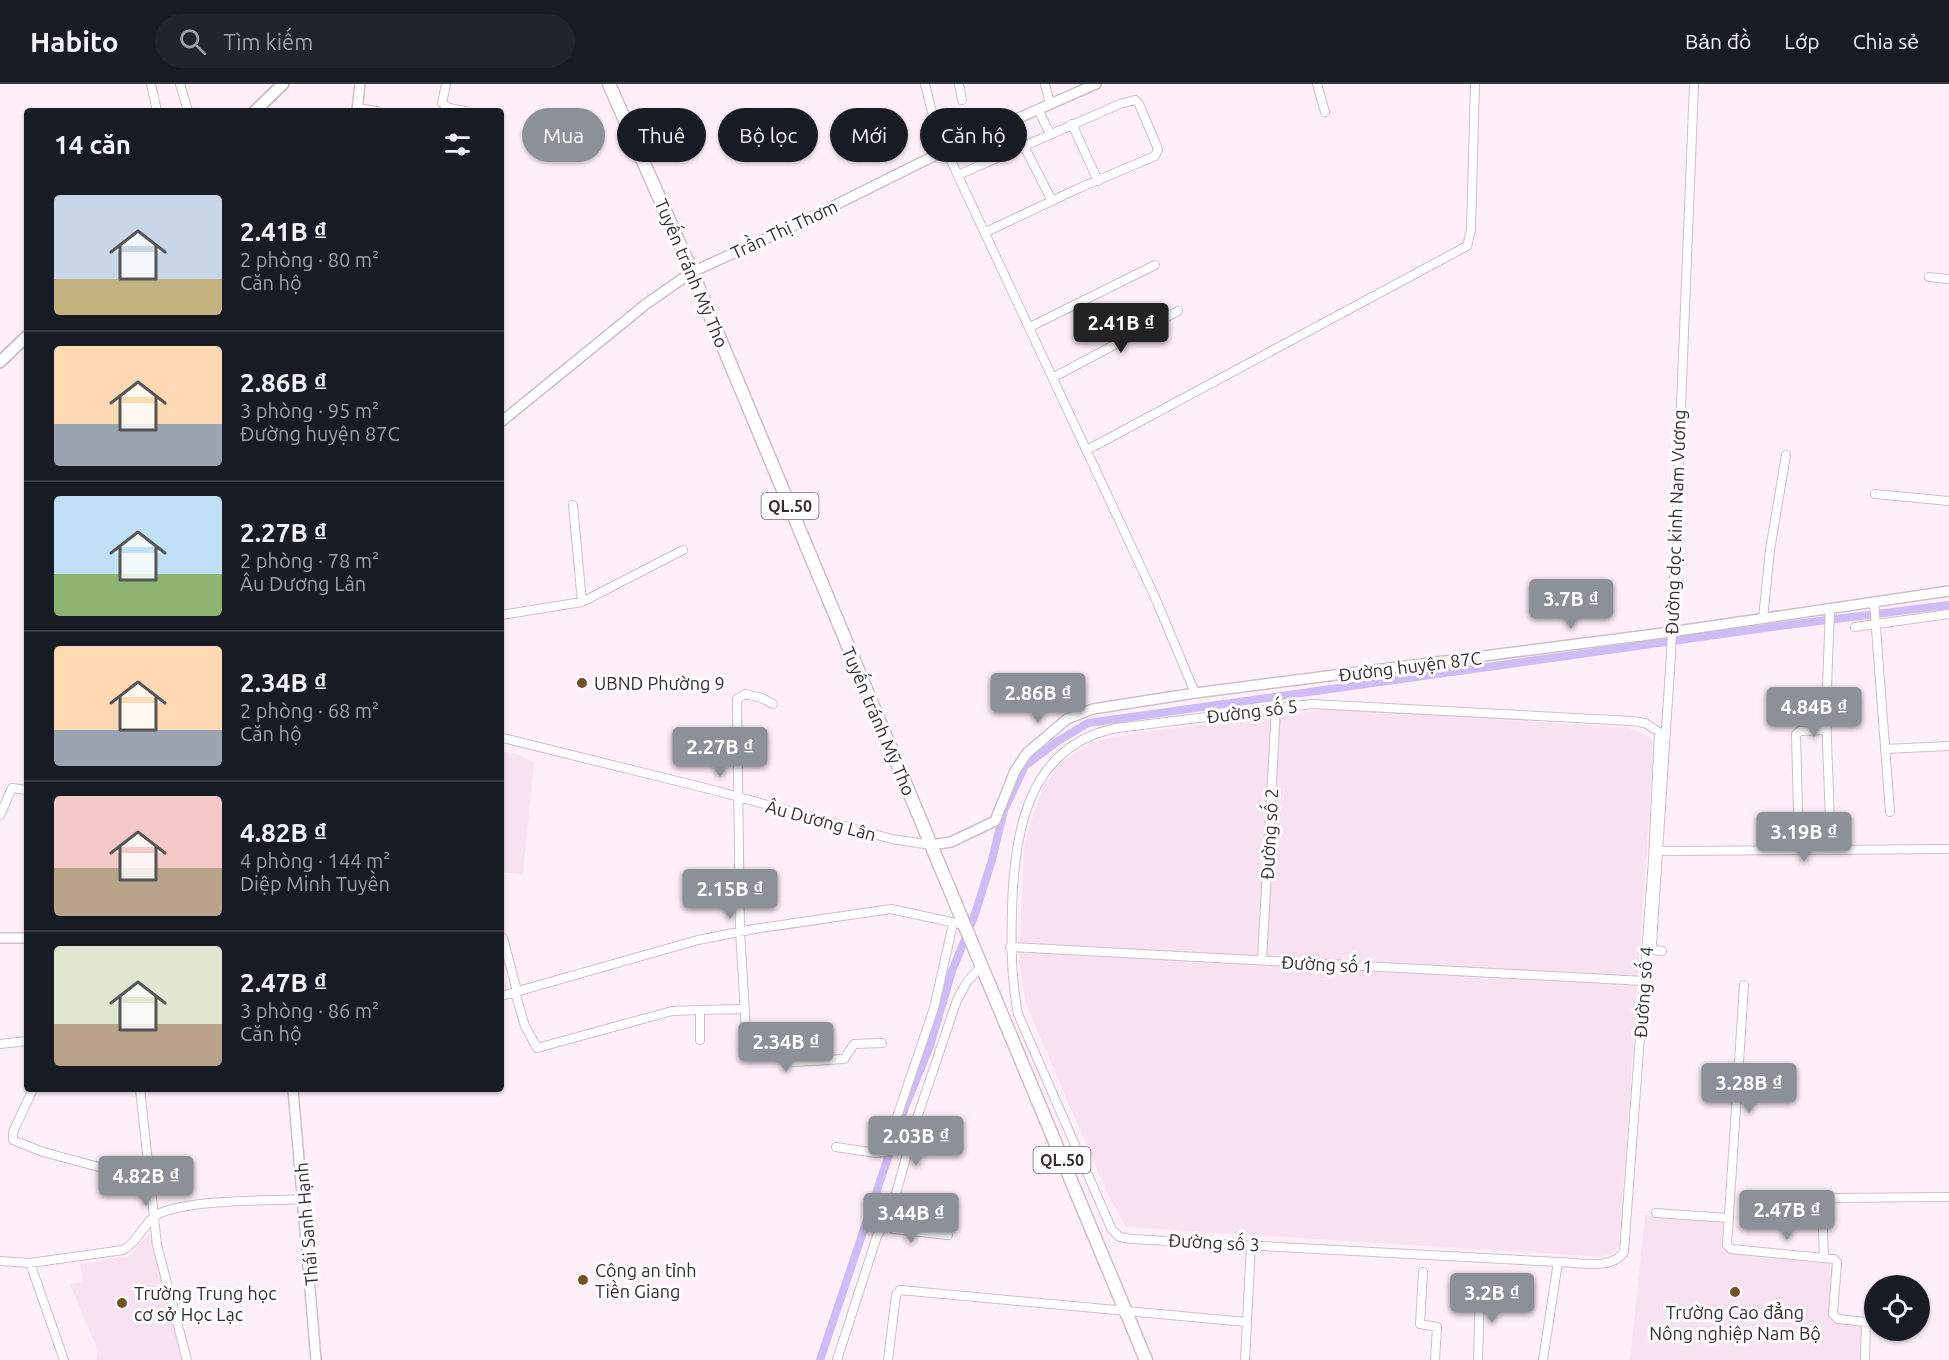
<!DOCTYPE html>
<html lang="vi">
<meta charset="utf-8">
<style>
:root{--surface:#171b24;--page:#20242c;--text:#f1f3f6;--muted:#9ea1a6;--line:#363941;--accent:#8c9099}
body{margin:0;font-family:Ubuntu,sans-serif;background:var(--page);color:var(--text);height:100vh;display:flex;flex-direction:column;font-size:22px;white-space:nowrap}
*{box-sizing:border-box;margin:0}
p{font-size:20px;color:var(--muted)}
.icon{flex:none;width:33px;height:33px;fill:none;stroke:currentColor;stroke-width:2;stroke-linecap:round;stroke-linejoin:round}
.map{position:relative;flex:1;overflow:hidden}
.details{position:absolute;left:24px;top:24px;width:480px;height:984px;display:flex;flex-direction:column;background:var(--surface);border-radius:6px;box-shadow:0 2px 4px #0004}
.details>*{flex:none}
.banner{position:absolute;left:522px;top:24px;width:570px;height:54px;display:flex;gap:12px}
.controls{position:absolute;left:1864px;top:1191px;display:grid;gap:12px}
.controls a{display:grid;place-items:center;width:66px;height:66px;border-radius:50%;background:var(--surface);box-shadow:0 2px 4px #0004;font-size:30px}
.price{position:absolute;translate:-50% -51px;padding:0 14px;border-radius:6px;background:var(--accent);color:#fff;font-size:20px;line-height:39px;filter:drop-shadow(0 2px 3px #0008)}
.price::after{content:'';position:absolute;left:50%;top:36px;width:18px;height:14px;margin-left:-9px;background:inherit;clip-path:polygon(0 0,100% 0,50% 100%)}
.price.on{background:#222;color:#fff}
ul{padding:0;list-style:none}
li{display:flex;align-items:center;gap:18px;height:150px;padding:0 30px}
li+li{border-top:2px solid var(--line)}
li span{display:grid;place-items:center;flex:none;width:168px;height:120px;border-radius:6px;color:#555}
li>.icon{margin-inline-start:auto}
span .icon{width:72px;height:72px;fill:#fffc;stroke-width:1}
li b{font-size:26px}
h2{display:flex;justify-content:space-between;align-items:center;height:72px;padding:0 30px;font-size:26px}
.chip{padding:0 21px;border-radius:27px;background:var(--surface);box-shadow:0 2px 4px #0004;font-size:21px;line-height:54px}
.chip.on{background:var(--accent);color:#fff}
header{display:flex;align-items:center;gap:36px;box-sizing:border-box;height:84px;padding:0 30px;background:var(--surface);border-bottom:2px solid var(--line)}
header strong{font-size:28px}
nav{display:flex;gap:33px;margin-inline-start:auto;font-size:21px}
.search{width:420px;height:54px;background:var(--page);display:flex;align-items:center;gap:15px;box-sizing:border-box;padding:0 21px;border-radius:33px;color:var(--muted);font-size:22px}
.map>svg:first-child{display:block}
</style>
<header>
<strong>Habito</strong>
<div class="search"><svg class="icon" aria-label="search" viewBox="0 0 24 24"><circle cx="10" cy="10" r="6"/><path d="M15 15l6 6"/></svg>Tìm kiếm</div>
<nav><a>Bản đồ</a><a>Lớp</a><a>Chia sẻ</a></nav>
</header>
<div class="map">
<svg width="1949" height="1276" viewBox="0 0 1949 1276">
<rect width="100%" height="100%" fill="#feeff9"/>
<path fill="#f8e1f0" d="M1329,625L1629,644L1650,653L1654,660L1620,1150L1619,1161L1613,1169L1602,1173L1126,1143L1109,1113L1026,920L1019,878L1024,767L1030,740L1044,702L1061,678L1093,658L1137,649Z
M501,667L518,670L534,679L523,790L501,788Z
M1645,1131L1725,1136L1724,1168L1832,1176V1238L1863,1239L1864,1276H1630Z
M154,1145V1159L163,1207L184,1276H97L98,1267L70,1200L83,1198L80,1180L129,1172Z"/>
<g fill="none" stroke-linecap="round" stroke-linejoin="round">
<path stroke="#cfbbf5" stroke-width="8" d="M820,1276L905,1023L930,962L952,887L974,833L992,776L1004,726L1025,682L1058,657L1088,639L1787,541L1949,521"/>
<defs>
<path id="minor" d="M151,0L157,27
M180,0L188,27
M446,0L442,19L449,24L465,27
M925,0L935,40L946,66L1154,511L1195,609
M959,0L962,16
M1045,0L1050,20
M1317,0L1325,28
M357,24L377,27
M1038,25L1050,50
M1072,40L1098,97
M1024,62L1052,117
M958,91L1120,20L1135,16L1139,20L1158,65L1155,72L1077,105L986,148
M1929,193L1949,195
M1030,243L1155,181
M1054,293L1178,227
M1087,366L1467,162L1471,146L1475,0
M1875,410L1949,417
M573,421L582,518
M1874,518L1890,728
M1830,524L1826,629L1831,766
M501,531L582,518L683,466
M1763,534L1770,466L1786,371
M1855,543L1949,530
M773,620L762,614L745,610L737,615L740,847L746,946H782L785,951L787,977L794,978L844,975L854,960L882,959
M1312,620L1632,637L1645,639L1659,648L1653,777L1624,1168C1612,1187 1578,1178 1558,1178L1131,1155L1120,1153L1112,1146L1018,930C1011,894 1011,860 1012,825C1014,748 1028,661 1117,644Z
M503,654L717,707L892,755L931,761
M1885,665L1949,662
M0,731L12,704L27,706
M1799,766L1796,650L1800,647L1827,646
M1659,767L1949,765
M503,854L517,907
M1010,863L1644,897
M1662,867L1653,866L1652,859L1671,570L1694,0
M1262,876L1276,624
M1744,901L1727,1161L1731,1165L1834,1175L1837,1178L1833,1230L1838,1235L1866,1238L1865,1276
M515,908L525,942L537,964L672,927L700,926V956
M501,912L698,856L754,845L891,825L965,841
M700,926L744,925
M0,960L27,957
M33,1005L13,1048V1056L43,1068L99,1083L150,1078
M140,1005L157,1161L187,1276
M836,1063L876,1069L885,1068L934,924L953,840
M1656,1129L1728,1134
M884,1141L894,1145L948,1151
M1824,1173L1822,1118L1825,1114L1949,1113
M0,1177L30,1179L123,1166C137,1159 143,1141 155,1132C181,1115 269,1117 304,1115
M30,1179L64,1276
M1423,1188L1420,1240L1437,1243L1435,1276
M837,1276L877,1152L890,1131L917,1034L957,916L967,898L982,881
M888,1276L896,1211L900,1206L1246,1238
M1245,1276L1251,1160
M1478,1276L1480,1204
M1543,1276L1558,1178"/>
<path id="tertiary" d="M357,27L360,0
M501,338L646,220L692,188L787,145L946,66L1096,0
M931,761L951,758L995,737L1015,687L1027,669L1067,635L1093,625L1195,609L1671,548L1949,507
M0,854H27
M293,1005L316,1276"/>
<path id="secondary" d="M255,27L283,0
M0,278L27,252"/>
<path id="trunk" d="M609,0L692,188L1146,1276"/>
</defs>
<use href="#minor" stroke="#cec0c9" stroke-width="10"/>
<use href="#tertiary" stroke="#cec0c9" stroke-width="12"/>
<use href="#secondary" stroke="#cec0c9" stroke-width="14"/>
<use href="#trunk" stroke="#cec0c9" stroke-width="15"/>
<use href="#minor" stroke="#fff" stroke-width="8"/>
<use href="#tertiary" stroke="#fff" stroke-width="9"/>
<use href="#secondary" stroke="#fff" stroke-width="10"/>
<use href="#trunk" stroke="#fff" stroke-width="12"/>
</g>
<g fill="#725128" stroke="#fff" stroke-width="2">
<circle cx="582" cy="599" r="6"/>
<circle cx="583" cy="1196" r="6"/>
<circle cx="1735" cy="1208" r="6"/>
<circle cx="122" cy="1219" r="6"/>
</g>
<g text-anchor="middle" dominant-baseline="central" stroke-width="6" stroke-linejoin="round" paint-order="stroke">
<g fill="#fff" stroke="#716d70" stroke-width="1.5">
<rect x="761.5" y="409" width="57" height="26" rx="4.5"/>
<rect x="1033.5" y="1063" width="57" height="26" rx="4.5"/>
</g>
<g font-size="16" font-weight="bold" fill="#342e32">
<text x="790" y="422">QL.50</text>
<text x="1062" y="1076">QL.50</text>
</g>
<g font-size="18" fill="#342e32" stroke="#fff">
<text transform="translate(784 145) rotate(-25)">Trần Thị Thơm</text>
<text transform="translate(692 189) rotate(67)">Tuyến tránh Mỹ Tho</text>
<text transform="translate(1675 438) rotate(-88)">Đường dọc kinh Nam Vương</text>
<text transform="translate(1410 582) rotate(-7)">Đường huyện 87C</text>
<text transform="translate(1252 627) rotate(-7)">Đường số 5</text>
<text transform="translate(879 637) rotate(67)">Tuyến tránh Mỹ Tho</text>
<text transform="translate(821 736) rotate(15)">Âu Dương Lân</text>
<text transform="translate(1269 750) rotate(-87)">Đường số 2</text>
<text transform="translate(1327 880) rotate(3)">Đường số 1</text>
<text transform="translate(1643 908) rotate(-86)">Đường số 4</text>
<text transform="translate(306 1140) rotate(-95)">Thái Sanh Hạnh</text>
<text transform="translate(1214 1158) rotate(3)">Đường số 3</text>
</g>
<g font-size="18" fill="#342e32" stroke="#fff" text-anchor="start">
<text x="594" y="599">UBND Phường 9</text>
<text x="595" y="1186">Công an tỉnh<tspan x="595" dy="21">Tiền Giang</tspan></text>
<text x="134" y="1209">Trường Trung học<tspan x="134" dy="21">cơ sở Học Lạc</tspan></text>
<text x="1735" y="1228" text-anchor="middle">Trường Cao đẳng<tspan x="1735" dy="21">Nông nghiệp Nam Bộ</tspan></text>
</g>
</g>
</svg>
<div class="controls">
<a><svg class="icon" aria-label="locate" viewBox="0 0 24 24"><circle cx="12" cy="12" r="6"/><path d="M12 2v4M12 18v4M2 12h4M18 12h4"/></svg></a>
</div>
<b class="price on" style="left:1121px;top:270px">2.41B ₫</b>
<b class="price" style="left:1571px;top:546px">3.7B ₫</b>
<b class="price" style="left:1038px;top:640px">2.86B ₫</b>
<b class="price" style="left:1814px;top:654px">4.84B ₫</b>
<b class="price" style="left:720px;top:694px">2.27B ₫</b>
<b class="price" style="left:1804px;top:779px">3.19B ₫</b>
<b class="price" style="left:730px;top:836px">2.15B ₫</b>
<b class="price" style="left:786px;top:989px">2.34B ₫</b>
<b class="price" style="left:1749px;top:1030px">3.28B ₫</b>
<b class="price" style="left:916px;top:1083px">2.03B ₫</b>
<b class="price" style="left:146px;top:1123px">4.82B ₫</b>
<b class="price" style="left:1787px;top:1157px">2.47B ₫</b>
<b class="price" style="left:911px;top:1160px">3.44B ₫</b>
<b class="price" style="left:1492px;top:1240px">3.2B ₫</b>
<div class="banner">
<a class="chip on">Mua</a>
<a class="chip">Thuê</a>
<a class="chip">Bộ lọc</a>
<a class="chip">Mới</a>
<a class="chip">Căn hộ</a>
</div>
<section class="details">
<h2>14 căn<svg class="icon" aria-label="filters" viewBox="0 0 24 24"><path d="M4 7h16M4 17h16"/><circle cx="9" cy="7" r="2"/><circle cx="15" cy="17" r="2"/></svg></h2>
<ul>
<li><span style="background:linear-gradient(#c9d6e8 70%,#c2b280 0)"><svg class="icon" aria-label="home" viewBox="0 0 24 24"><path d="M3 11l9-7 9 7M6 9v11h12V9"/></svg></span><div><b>2.41B ₫</b><p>2 phòng · 80 m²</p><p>Căn hộ</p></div></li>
<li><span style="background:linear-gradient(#ffd9b3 65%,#9aa5b1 0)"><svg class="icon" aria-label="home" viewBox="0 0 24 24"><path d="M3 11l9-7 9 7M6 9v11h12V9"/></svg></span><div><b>2.86B ₫</b><p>3 phòng · 95 m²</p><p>Đường huyện 87C</p></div></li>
<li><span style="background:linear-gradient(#bfe0f5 65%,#8fb573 0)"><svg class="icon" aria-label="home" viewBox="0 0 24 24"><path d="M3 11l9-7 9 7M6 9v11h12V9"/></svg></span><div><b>2.27B ₫</b><p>2 phòng · 78 m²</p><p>Âu Dương Lân</p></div></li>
<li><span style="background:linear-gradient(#ffd9b3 70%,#9aa5b1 0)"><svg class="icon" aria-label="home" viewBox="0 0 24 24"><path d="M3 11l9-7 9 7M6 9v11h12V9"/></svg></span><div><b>2.34B ₫</b><p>2 phòng · 68 m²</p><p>Căn hộ</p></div></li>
<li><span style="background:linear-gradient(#f6c9c9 60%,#b9a48a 0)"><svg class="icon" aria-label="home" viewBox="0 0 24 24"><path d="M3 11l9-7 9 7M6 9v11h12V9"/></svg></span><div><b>4.82B ₫</b><p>4 phòng · 144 m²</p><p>Diệp Minh Tuyền</p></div></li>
<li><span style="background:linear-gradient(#dfe7d0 65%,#b9a48a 0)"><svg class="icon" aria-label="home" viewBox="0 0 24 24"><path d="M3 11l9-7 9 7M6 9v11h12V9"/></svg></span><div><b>2.47B ₫</b><p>3 phòng · 86 m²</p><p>Căn hộ</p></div></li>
</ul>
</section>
</div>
